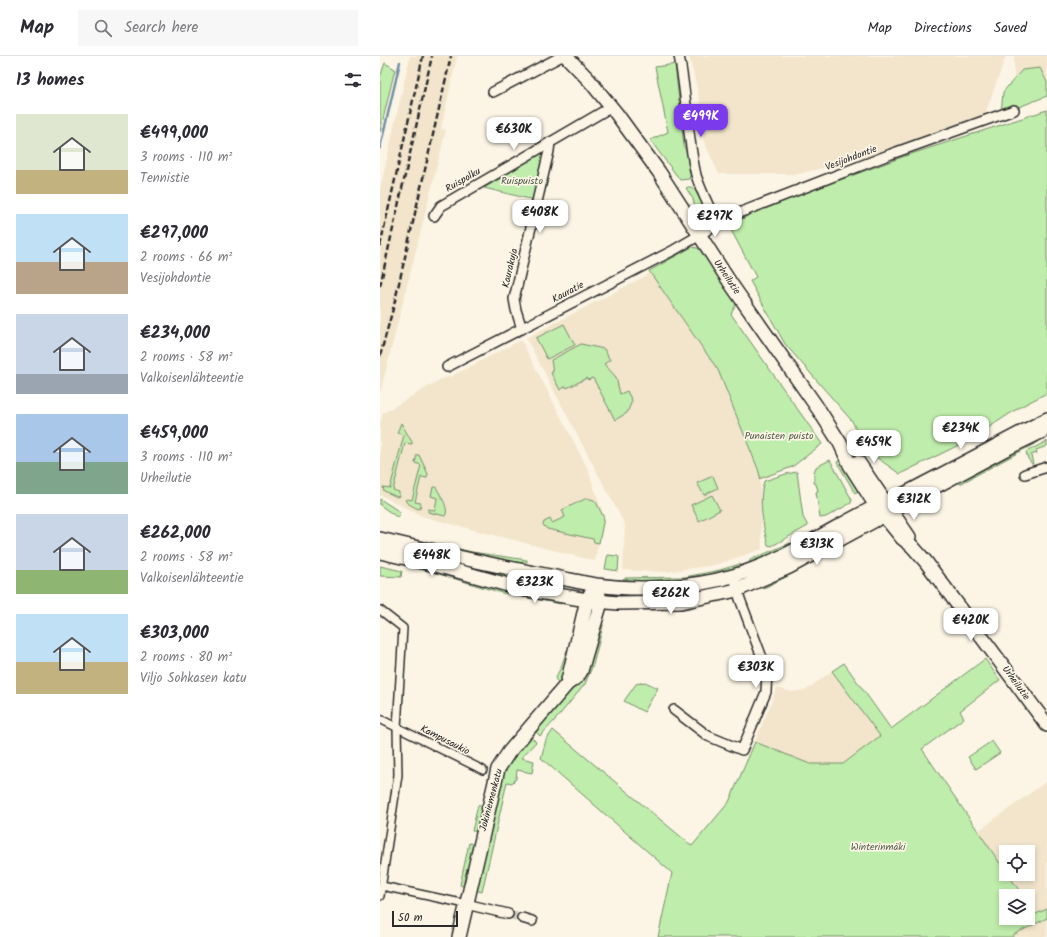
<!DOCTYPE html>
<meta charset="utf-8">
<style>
:root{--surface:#fff;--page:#f7f7f7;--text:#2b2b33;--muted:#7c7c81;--line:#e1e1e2;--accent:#7c3aed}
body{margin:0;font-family:Kalam,sans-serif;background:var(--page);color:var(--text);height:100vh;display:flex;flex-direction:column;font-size:15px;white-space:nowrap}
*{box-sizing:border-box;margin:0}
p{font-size:13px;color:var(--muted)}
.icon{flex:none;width:22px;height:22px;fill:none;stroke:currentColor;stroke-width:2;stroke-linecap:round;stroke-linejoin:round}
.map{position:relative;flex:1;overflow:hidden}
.panel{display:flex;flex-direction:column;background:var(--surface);width:380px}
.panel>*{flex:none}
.tools{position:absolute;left:619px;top:789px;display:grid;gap:8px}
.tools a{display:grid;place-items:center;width:36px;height:36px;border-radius:0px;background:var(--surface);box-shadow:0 2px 6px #0003;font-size:20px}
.scale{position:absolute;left:12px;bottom:10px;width:66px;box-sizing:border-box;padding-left:4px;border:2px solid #2b2b2b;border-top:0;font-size:11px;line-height:14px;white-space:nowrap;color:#2b2b2b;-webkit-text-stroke:3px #fcf5e5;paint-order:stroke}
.price{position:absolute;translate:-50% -34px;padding:0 9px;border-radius:8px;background:#fff;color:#222;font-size:13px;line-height:26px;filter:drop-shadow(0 1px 2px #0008)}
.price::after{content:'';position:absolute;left:50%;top:24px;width:12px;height:9px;margin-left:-6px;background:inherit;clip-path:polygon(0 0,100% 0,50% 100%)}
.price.on{background:var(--accent);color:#fff}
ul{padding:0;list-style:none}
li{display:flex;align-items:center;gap:12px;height:100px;padding:0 16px}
li span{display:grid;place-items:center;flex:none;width:112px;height:80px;border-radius:0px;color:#555}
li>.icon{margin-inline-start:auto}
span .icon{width:48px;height:48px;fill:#fffc;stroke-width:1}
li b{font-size:17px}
h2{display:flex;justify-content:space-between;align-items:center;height:48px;padding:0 16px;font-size:17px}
header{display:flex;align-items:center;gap:24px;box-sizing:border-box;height:56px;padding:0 20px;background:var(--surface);border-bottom:1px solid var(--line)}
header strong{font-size:19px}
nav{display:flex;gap:22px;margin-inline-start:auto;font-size:14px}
.search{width:280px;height:36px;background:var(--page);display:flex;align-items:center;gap:10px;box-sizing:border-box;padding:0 14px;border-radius:0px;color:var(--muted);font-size:15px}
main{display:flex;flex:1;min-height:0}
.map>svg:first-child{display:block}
</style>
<header>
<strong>Map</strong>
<div class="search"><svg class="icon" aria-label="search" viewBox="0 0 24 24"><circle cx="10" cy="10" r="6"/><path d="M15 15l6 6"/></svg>Search here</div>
<nav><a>Map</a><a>Directions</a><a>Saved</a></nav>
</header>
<main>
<section class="panel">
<h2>13 homes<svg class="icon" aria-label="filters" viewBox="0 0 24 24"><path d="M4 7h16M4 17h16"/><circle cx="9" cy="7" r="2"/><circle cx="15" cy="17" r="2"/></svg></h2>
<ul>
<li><span style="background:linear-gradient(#dfe7d0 70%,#c2b280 0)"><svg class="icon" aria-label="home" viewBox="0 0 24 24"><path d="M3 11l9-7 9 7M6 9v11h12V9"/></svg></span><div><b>€499,000</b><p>3 rooms · 110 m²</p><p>Tennistie</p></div></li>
<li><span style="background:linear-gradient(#bfe0f5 60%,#b9a48a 0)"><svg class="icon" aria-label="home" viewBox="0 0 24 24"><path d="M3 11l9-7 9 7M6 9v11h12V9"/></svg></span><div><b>€297,000</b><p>2 rooms · 66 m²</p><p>Vesijohdontie</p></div></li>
<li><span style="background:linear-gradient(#c9d6e8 75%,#9aa5b1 0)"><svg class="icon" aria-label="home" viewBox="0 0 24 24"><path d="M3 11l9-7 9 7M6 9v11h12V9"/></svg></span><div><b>€234,000</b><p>2 rooms · 58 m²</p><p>Valkoisenlähteentie</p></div></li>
<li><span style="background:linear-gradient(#a9c7e8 60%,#7fa58c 0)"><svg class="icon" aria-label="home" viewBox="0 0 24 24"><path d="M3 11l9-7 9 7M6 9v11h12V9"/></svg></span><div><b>€459,000</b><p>3 rooms · 110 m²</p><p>Urheilutie</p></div></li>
<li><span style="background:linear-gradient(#c9d6e8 70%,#8fb573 0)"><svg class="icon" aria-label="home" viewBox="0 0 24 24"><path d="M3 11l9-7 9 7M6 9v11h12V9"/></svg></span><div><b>€262,000</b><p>2 rooms · 58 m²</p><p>Valkoisenlähteentie</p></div></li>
<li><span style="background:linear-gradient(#bfe0f5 60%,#c2b280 0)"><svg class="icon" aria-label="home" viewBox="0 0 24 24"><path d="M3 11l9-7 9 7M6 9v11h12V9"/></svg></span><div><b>€303,000</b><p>2 rooms · 80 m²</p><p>Viljo Sohkasen katu</p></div></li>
</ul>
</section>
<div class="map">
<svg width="667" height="881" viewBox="0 0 667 881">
<rect width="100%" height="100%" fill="#fcf5e5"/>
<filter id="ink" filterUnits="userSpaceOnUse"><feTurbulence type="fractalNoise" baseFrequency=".025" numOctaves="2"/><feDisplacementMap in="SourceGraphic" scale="8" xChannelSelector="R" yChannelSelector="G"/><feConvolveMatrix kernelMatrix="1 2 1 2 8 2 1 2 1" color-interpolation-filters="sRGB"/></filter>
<g filter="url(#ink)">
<path fill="#f2e5cc" d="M30,0H77L61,73L66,74L0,338V133Z
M309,0H626L604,61L495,100L418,118H339L324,86L320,45Z
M634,0H667V26L660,12L634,23Z
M271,217L338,314L380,420L382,493L335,509L286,516L243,514L245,469L146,282Z
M141,284L208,413L224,461L215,505L44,461L0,439V368L3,357L63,322L70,321Z
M452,615L501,680L463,708H430L375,686L397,632L412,636L426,634Z
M667,725V853L656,858L648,847V840H643L628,818H648V796H626V816L598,775Z
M667,862V881H633V879Z"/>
<path fill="#bfedab" stroke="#758c6b" d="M5,7L15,13L0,76V21Z
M295,8L304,91C309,100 313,114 309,123L300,124L270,84L288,76L275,11Z
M660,12L667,26V40L621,58L623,36L642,14Z
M667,54V337L640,351L591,383L520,418L486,394L472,365L405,288L370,225L376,221L350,172L373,156L525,100Z
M165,92L154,144L104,132L126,119L128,115Z
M308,131H311L314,133L329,158V162C327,164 324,164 321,163L316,154L313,143L306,132Z
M312,191L322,193L349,233L356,248L351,258L442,388L412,411L379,423L380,420L378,413L338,314L269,215Z
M184,268L195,289L167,303L156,282Z
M201,288L224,293L230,304L224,308L236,321L240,338L247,335L252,345L247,357L235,364L213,322L208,324L207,322L187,332L186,330L180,334L171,317L173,316L171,304Z
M21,367L32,386V388L25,387L13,434L19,436V440L17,441L4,435L3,431L10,432L24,379L17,377Z
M667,377V381L580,428L577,425Z
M667,385V390L656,394L657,397L651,399L653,408H652L648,403L646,396Z
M37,399H39L48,418L47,422L41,421L35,446L41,447L40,452L38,453L27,447L25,444L27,443L32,444L41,409L35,407Z
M450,404L472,444L471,447L446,461L440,462L436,436L438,435L436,428L434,427V416L436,411Z
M460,404L480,434L475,437L457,406Z
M417,416L423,461L428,470L392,490L388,489C383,471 378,443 384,425L406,418Z
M333,420L338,432L324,439L317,427Z
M53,431H56C60,439 70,452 65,460L48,456V453L55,454L57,442L51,440Z
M332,439L340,454L319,465L311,449Z
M207,442L214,444L216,446L224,462L219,487L214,486L213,483L167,473L163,469L164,466L170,463L172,467L185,461L182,454Z
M0,443L20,456L18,462L0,449Z
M483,475L485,478L414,517L382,533L380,530Z
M46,485L92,496L147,504V506L132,507L46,488Z
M410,487L411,490L385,503L369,508L370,504Z
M228,499L237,500L239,501L238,515L225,513L227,502Z
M71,505L186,528V531L123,522L70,508Z
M360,508L362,511L326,521L275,526L245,525V522L305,521L340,514Z
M0,510L22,515L21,521L0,520Z
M42,512L182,545L181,548L122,537L42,513Z
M220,567L223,568V570L213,609L205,628L176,663L160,680L154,674L204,620L209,611Z
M187,594L189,595L184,618L178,626L175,623L181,611Z
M605,603L620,624L580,655L584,662L542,693L626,816V818H628L643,840H626V862H648V847L656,858L667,853V862L633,879V881H278L292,817L161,702L166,684L173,674L312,790L349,746L375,686L430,708H463L500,680L452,615L464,607L511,673Z
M265,626L278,632L264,656L244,645L256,628Z
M148,678L156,686L141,702L154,705L152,717L137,714L136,723L132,727L127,726L102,836L95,834L121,717Z
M612,685L620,697L596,713L588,701Z
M98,749L102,751L104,754L99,776L92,775Z
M89,787L93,788L95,791L86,831L80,829Z"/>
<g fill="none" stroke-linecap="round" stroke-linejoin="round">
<path stroke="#708fa8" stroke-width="2.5" d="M0,92L20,6"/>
<path stroke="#d2cdc0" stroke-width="9" stroke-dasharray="9 4.5" stroke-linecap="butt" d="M128,858L142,862"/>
<defs>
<path id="pedestrian" d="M0,554L23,572L17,672L18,719L0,840
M0,663L103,714
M2,830L86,848"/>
<path id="minor" d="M299,0C307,39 307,80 316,119C321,135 329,151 337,167
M113,36L182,0
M54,160L61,150L231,51
M142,273L136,254L134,243L169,95L170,86
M67,311L294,194L320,179L337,167L364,155L511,98L634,54
M645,418L667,411
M294,654L328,680L362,694L386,636L387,615L360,543L354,520
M86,848L128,858
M142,862L152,865"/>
<path id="tertiary" d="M505,446L526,436L667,362
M512,455L626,394L667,374"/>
<path id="secondary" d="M186,0L209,24L236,57L279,116L351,228L439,354L460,387L470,409L496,450L522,482L532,490L546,506L667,669
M478,406L529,481
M0,483C55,496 110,509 165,519C182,522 199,526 216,529C259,535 311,532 353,520C407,504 454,470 505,446
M0,496L56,509L142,533L207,544L238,547L301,546L357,534L409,511L512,455
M187,628L207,544L211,537
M79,881L118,713L129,696L187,628L198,620L201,615L221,546L218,537"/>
</defs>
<use href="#pedestrian" stroke="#2b2b2b" stroke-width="10"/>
<use href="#minor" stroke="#2b2b2b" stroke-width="12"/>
<use href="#tertiary" stroke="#2b2b2b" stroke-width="14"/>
<use href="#secondary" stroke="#2b2b2b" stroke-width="16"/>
<use href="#pedestrian" stroke="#fcf5e5" stroke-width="7"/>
<use href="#minor" stroke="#fcf5e5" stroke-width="9"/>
<use href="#tertiary" stroke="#fcf5e5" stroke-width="11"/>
<use href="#secondary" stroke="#fcf5e5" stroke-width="13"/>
<path stroke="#2b2b2b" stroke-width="2.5" stroke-dasharray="6 3" stroke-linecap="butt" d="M0,190L43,0
M0,230L52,0
M0,300L14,249L71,0"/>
</g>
</g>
<g text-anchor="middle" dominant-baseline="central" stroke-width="3.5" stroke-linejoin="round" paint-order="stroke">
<g font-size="10" fill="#2b2b2b" stroke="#fcf5e5">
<text transform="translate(471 102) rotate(-21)">Vesijohdontie</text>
<text transform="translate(83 124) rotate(-30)">Ruispolku</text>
<text transform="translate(130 212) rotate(-77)">Kaurakuja</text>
<text transform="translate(347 221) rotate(56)">Urheilutie</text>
<text transform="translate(188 236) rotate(-28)">Kauratie</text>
<text transform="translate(636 627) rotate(54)">Urheilutie</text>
<text transform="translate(65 684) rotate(27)">Kampusaukio</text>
<text transform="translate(111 744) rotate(-75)">Jokiniemenkatu</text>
</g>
<g font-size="10" fill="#505c4b" stroke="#fcf5e5">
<text x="142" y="125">Ruispuisto</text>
<text x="399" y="380">Punaisten puisto</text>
<text x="498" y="791">Winterinmäki</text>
</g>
</g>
</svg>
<div class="tools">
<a><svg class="icon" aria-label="locate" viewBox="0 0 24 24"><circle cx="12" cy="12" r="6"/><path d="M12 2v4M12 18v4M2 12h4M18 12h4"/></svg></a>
<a><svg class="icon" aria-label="layers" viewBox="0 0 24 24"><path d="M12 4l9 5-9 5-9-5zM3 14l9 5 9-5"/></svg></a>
</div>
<div class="scale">50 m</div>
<b class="price on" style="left:321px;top:82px">€499K</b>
<b class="price" style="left:134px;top:95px">€630K</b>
<b class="price" style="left:160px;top:178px">€408K</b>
<b class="price" style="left:335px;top:182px">€297K</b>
<b class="price" style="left:581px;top:394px">€234K</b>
<b class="price" style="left:494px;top:408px">€459K</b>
<b class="price" style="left:534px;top:465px">€312K</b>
<b class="price" style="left:437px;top:510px">€313K</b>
<b class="price" style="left:52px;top:521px">€448K</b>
<b class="price" style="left:155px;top:548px">€323K</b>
<b class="price" style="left:291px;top:559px">€262K</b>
<b class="price" style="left:591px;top:586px">€420K</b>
<b class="price" style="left:376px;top:633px">€303K</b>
</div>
</main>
